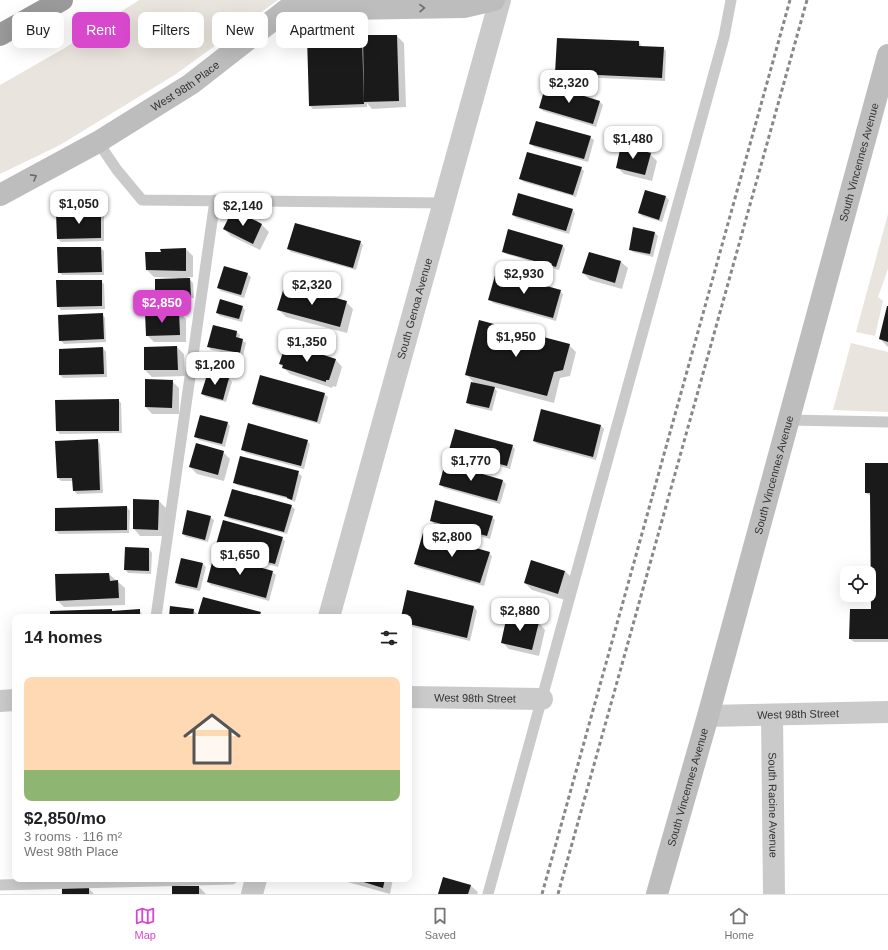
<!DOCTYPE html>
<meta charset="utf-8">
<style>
:root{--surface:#fff;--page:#f6f6f6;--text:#202124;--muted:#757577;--line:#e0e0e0;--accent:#d748cc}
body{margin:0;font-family:Arial,sans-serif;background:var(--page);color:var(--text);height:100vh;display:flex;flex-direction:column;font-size:15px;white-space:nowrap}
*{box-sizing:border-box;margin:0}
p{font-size:13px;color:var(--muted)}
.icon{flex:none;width:22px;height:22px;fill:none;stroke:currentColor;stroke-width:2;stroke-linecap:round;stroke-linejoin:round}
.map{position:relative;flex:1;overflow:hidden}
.drawer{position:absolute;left:12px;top:614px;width:400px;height:268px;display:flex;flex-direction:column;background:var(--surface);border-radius:8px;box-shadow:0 4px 16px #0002}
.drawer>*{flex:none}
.top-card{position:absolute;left:12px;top:12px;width:400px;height:36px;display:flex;gap:8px}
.controls{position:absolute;left:840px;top:566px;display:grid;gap:8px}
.controls a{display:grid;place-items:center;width:36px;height:36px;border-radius:8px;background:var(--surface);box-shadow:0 4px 16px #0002;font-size:20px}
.price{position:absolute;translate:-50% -34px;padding:0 9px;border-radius:8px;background:#fff;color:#222;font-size:13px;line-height:26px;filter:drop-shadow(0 1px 2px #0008)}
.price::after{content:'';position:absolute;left:50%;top:24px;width:12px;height:9px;margin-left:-6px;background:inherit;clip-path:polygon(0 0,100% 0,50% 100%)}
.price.active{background:var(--accent);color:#fff}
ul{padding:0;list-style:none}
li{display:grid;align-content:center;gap:8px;height:212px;padding:0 12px}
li+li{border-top:1px solid var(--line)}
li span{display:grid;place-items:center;height:124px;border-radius:8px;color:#555}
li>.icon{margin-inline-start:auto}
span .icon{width:72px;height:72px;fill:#fffc;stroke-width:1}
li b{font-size:17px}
h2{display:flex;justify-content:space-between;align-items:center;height:48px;padding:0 12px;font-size:17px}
.pill{padding:0 14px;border-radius:8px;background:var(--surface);box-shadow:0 4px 16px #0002;font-size:14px;line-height:36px}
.pill.active{background:var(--accent);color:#fff}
.dock{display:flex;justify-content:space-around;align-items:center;height:56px;border-top:1px solid var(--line);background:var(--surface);font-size:11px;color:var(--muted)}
.dock a{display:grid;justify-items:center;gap:2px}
.dock .active{color:var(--accent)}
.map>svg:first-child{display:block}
</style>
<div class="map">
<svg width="888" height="894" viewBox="0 0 888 894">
<rect width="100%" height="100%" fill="#fff"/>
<path fill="#e9e4dd" d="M139,0H278L176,74L60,145L0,174V85L63,49Z
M888,214V269L878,297L883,301L875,336L856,332Z
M851,343L888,352V412L833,410Z"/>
<path fill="#0003" d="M361,36L364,39V36H397L404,43L406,107L372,109L367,103V107L313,109L310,106Z
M639,42L642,47L663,48L666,51L665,81L559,76L556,73Z
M600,102L603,105L596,127L543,111L540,108Z
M590,137L594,140L588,162L534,147L530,143Z
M650,154L657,161L652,181L624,174L617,167Z
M581,168L584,171L576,197L524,182L520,179Z
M666,197L669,200L662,222L642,216L639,213Z
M572,210L575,213L569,234L516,218L513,215Z
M233,211L262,225L269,232L260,250L231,236L224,229Z
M101,213L104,216V241L61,242L58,239Z
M655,233L658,236L653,257L633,252L630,249Z
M360,242L363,245L356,270L291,252L288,249Z
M562,245L565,249L559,270L506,254L503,251Z
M101,248L104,251V275H62L59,272Z
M186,249L193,256V277H188L193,283L194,298L159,299L156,296V280H177V278L154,277L147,270L162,253Z
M589,253L621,262L628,268L622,289L590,280L583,273Z
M247,274L251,277L244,298L221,291L218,288Z
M101,281L104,284L105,309L61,310L58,306Z
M560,291L563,294L556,321L493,303L490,299Z
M346,302L353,309L347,333L286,317L279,310Z
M242,307L245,310L242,322L220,316L217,313Z
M888,307V347L880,339Z
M179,312L186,319V342H154L147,335Z
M102,314L105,318L106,342L64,344L60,340Z
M237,332L240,335L239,339L242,340L246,343L243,356L211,350L208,346Z
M569,345L576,352L570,376L560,378L554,403L493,387L497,391L492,411L471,406L467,403L475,384L466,374Z
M177,347L184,354L185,376L152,377L145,370Z
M103,348L106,352L107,377L63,378L60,375V350Z
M336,360L342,367L336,387L333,386L332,388L290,374L280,364Z
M229,378L232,382L226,402L206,397L202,394Z
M172,381L179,388V414H152L146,407Z
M324,394L328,397L320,424L256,407L253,404Z
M118,400L121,403L122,433L60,434L57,431L56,401Z
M227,422L230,426L225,447L199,440L195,437Z
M601,426L604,429L596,460L537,444L534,441Z
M97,440L100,444L103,493L77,494L74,490L73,481H61L58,478Z
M307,441L310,444L304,469L246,453L243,450Z
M512,446L515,449L510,469L453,453L450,450Z
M223,452L230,459L224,481L197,474L190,467Z
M888,464V642H854L850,639L872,610L871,496L866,493Z
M295,471L302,476L295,502L289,499L237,485L234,482Z
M503,481L506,484L500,504L444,488L441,485Z
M159,501L166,508L165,536H140L134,529Z
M291,506L295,509L287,534L229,519L226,516Z
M127,507L130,511L129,533L59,534L56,531V509Z
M210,517L214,520L208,542L186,537L183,534Z
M492,517L495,520L490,539L434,524L431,520Z
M282,538L285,541L278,567L220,551L216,548Z
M149,549L152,553L151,574L128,573L125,569Z
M489,553L492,556L484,586L418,567L415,564Z
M182,559L203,564L206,567L200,591L179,586L176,583Z
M565,571L572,578L565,600L532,590L525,583Z
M272,572L276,575L269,601L211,585L208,582Z
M109,574L125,588V605L64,607L57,600Z
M408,591L474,607L477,611L470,641L409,626V617H402Z
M112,610L113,612L139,610L142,614L143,617H51Z
M193,610L198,615L260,613L263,616L170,617Z
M539,623L545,630L539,656L509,649L502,642Z
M337,879H393L390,894Z
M471,886L478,892L477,894H439Z
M199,887L206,894H173Z
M89,889L94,894H63Z"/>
<path fill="#1a1a1a" d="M362,35L364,104L309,106L307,37Z
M363,35H397L399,101L364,102Z
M557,38L639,41V46L664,47L662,78L555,73Z
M546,84L600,101L593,124L539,108Z
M536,121L591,136L584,159L529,144Z
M621,145L651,153L645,175L616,168Z
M527,152L582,167L573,195L519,179Z
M645,190L666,196L659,220L638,213Z
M518,193L573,209L566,231L512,215Z
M233,209L262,224L253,244L223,229Z
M101,212V238L57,239L56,213Z
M295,223L361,241L353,268L287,249Z
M633,227L655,232L650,254L629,250Z
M508,229L563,245L556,267L502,252Z
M57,247H101L102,272L58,273Z
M186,248V271L146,270L145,252H161L160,249Z
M589,252L621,261L615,283L582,273Z
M224,266L248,273L241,295L217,288Z
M496,272L561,290L553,318L488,300Z
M190,278L191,296H155V279Z
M56,280H102V306L57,307Z
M285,284L347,301L340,327L277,310Z
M220,299L243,306L239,319L216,313Z
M887,306H888V342L879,339Z
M179,311L180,335L146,336L145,312Z
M103,313L104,339L59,341L58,315Z
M479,320L570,344L563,370L554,372L547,396L465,375Z
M213,325L237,331L236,337L243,339L240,353L207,347Z
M286,343L336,359L329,380H326V382L282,368L283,365L279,364Z
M177,346L178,370H144V347Z
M103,347L104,374L59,375V349Z
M208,372L229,378L223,400L201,394Z
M260,375L325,393L317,422L252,404Z
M145,379L173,380L172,408L145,407Z
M471,382L495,387L489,408L466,403Z
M119,399V431H56L55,400Z
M541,409L601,425L593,457L533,441Z
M200,415L228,422L222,444L194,437Z
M248,423L308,440L301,466L241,450Z
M455,429L513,445L507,466L449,450Z
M98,439L100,490L73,491L72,478H57L55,441Z
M196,443L224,451L218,475L189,467Z
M240,456L299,471L292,500L287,498V497L233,483Z
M445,463L503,480L497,501L439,485Z
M865,463H888V639H849L850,609H871L870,493H865Z
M232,489L292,505L284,532L224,516Z
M133,499L159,500L158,530L133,529Z
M435,500L493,516L487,536L430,521Z
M127,506V530L55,531V508Z
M187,510L211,516L205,540L182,534Z
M223,520L283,537L275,564L215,548Z
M423,533L490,552L480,583L414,564Z
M125,547L149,548V571L124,570Z
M214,555L273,571L266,598L207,582Z
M181,558L203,563L197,588L175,583Z
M531,560L565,571L558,594L524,583Z
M109,573L110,581L118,580L119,598L56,601L55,574Z
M407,590L474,606L467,638L409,624V617H401Z
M203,597L261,612L259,617H197Z
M170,606L194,609L193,617H169Z
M112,609V611L140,609V617H50V611Z
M507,615L539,622L532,650L501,643Z
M443,877L471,885L468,894H438Z
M354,879H385L383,888Z
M172,886H199V894H172Z
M62,888H89V894H62Z"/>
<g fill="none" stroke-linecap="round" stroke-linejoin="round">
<path stroke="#cacaca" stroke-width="11" d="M98,142L117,170L142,200L443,203
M789,420L888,422
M156,617L215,200
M0,885L232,879
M488,894L724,37L731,0"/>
<g stroke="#cacaca" stroke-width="22">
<path id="s1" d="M329,617L500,0"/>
<path id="s2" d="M409,697L542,699"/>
<path d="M0,701L15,700"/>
<path id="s3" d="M772,715L774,894"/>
<path id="s4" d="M708,716L888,712"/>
<path d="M252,894L256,879"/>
</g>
<g stroke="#bdbdbd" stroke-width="22">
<path id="s5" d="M0,195L98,142L191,84L286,10L464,7L494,0"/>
<path id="s6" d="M657,894L708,716L888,55"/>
</g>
<path stroke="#9a9a9a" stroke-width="22" d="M0,35L62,0"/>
<path stroke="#888" stroke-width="3" stroke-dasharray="4 3" stroke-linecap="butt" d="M542,894L790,0
M558,894L807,0"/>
</g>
<defs><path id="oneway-chevron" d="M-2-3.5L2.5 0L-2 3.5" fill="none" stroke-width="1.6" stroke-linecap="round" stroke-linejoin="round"/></defs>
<g stroke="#6a6a6a">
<use href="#oneway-chevron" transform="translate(422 8) rotate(-1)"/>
<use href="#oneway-chevron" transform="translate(34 177) rotate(-29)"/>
</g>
<g text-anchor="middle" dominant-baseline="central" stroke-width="4" stroke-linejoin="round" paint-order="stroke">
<g font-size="11" fill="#333" stroke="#fff">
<text stroke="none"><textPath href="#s5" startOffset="215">West 98th Place</textPath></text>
<text stroke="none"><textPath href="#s6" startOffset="759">South Vincennes Avenue</textPath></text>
<text stroke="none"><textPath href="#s1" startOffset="320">South Genoa Avenue</textPath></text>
<text stroke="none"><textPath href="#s6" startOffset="435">South Vincennes Avenue</textPath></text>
<text stroke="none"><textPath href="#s2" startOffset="66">West 98th Street</textPath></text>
<text stroke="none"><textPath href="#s4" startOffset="90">West 98th Street</textPath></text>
<text stroke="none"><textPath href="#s6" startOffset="111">South Vincennes Avenue</textPath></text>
<text stroke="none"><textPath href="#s3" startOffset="90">South Racine Avenue</textPath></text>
</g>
</g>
</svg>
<div class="controls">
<a><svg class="icon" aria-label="locate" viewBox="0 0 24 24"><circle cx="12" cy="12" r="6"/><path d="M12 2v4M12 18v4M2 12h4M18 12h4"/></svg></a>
</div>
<b class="price" style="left:569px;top:104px">$2,320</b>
<b class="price" style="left:633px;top:160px">$1,480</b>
<b class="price" style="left:79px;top:225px">$1,050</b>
<b class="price" style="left:243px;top:227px">$2,140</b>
<b class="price" style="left:524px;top:295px">$2,930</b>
<b class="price" style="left:312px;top:306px">$2,320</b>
<b class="price active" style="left:162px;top:324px">$2,850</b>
<b class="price" style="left:516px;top:358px">$1,950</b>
<b class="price" style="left:307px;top:363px">$1,350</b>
<b class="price" style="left:215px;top:386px">$1,200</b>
<b class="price" style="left:471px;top:482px">$1,770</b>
<b class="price" style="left:452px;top:558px">$2,800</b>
<b class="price" style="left:240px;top:576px">$1,650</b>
<b class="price" style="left:520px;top:632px">$2,880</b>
<div class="top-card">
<a class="pill">Buy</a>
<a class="pill active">Rent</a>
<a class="pill">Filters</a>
<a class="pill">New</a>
<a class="pill">Apartment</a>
</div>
<section class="drawer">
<h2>14 homes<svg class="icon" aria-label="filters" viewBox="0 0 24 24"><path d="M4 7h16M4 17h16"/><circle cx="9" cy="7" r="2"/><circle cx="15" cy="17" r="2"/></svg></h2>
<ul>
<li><span style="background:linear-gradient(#ffd9b3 75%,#8fb573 0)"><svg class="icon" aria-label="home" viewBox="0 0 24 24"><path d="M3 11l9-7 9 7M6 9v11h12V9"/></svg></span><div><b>$2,850/mo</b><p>3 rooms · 116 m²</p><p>West 98th Place</p></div></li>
</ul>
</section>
</div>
<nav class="dock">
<a class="active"><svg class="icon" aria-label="map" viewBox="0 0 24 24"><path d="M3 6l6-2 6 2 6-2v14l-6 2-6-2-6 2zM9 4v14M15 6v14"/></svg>Map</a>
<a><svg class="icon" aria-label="saved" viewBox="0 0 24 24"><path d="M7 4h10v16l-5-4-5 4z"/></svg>Saved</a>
<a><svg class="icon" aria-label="home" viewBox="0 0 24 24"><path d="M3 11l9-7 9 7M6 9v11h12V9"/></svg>Home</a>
</nav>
